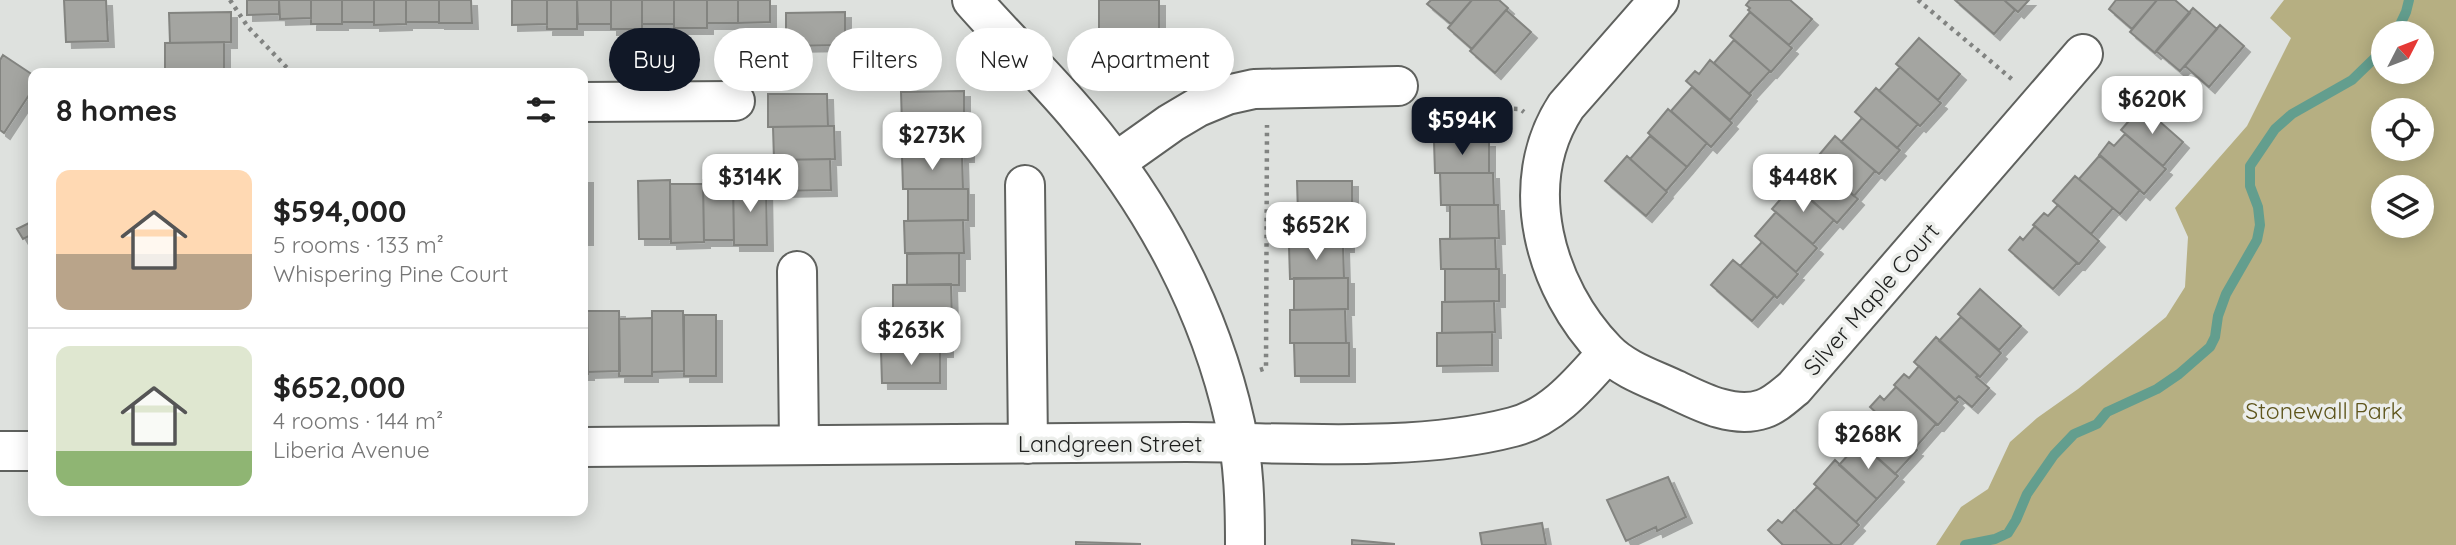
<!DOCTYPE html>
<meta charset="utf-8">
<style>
:root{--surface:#fff;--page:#f2f2f2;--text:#222;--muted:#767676;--line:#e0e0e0;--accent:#111827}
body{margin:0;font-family:Quicksand,sans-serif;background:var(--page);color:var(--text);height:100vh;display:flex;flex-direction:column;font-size:26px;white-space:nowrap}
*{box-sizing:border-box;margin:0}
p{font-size:23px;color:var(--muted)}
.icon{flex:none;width:38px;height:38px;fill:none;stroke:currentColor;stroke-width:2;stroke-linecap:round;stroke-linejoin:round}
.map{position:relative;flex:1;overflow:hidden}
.side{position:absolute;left:28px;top:68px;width:560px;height:448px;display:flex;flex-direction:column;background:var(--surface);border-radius:14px;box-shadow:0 4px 18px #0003}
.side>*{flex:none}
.banner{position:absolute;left:609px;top:28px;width:665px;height:63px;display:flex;gap:14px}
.needle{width:46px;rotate:48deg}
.buttons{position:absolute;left:2371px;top:21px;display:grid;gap:14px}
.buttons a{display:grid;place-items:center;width:63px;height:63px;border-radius:50%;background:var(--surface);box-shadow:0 4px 18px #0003;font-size:35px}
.price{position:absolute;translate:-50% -60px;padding:0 16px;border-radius:14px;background:#fff;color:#222;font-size:23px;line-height:46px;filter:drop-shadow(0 2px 4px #0008)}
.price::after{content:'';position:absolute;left:50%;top:42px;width:21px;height:16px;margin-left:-10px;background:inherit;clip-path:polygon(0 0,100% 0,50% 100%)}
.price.on{background:var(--accent);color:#fff}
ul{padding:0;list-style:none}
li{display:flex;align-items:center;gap:21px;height:175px;padding:0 28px}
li+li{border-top:2px solid var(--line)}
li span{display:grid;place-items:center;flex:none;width:196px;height:140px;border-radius:14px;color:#555}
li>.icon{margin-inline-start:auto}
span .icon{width:84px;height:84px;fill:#fffc;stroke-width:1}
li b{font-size:30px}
h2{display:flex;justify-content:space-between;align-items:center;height:84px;padding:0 28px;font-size:30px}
.pill{padding:0 24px;border-radius:32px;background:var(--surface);box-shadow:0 4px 18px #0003;font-size:24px;line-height:63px}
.pill.on{background:var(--accent);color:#fff}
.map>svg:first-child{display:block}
</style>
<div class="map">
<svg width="2456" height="545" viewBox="0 0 2456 545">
<defs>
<filter id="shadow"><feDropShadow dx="6" dy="6" stdDeviation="0" flood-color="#0004"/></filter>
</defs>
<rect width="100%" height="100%" fill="#dee1de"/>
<path fill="#b6af82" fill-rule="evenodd" d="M2284,0H2456V545H1936L1961,507L1988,489L2010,442L2037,418L2078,389L2166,317L2185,287L2188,237L2175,208L2247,126L2291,38L2270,18ZM2384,33H2422V72H2384ZM2384,110H2422V149H2384ZM2384,187H2422V226H2384Z"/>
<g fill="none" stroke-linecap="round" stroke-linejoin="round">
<path stroke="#639e8e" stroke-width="10" d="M2396,33L2406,12L2409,0
M1965,545L1995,539L2008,533L2016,520L2027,494L2054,455L2074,434L2097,424L2107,412L2157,389L2179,374L2210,347L2215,337L2218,316L2226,294L2257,240L2260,225L2258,207L2250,186V166L2275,129L2292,114L2352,80L2384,49"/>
</g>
<path fill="#a4a5a1" stroke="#838480" stroke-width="2" filter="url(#shadow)" d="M64,0H106L108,41L66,42Z
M247,0H279V14L247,15Z
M279,0H311V18L280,19Z
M311,0H342V24H311Z
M342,0H374V22H342Z
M374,0H406V24L374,25Z
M406,0H439V22H406Z
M439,0H471L472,23H439Z
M512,0H547V24L512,25Z
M547,0H577V29H547Z
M577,0H611V24H578Z
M611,0H642V29H611Z
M642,0H674V24H642Z
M674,0H707V28H674Z
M707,0H738V23H707Z
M738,0H770V22L738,23Z
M1099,0H1159V32L1099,33Z
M1431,0H1472L1451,24L1427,4Z
M1472,0H1499L1508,8L1472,49L1448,28Z
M1750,0H1790L1812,19L1789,45L1748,10L1750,8L1746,5Z
M1955,0H2004L2015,10L1994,34Z
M2004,0H2029L2018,12Z
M2116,0H2157L2132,29L2109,9Z
M2157,0H2175L2190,13L2155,53L2130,32Z
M2193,8L2217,29L2180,71L2156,51Z
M1506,10L1531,32L1495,73L1470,51Z
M231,12V42L170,43L169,13Z
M845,12V45L786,46V13Z
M1750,12L1792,48L1771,72L1730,36Z
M2220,25L2244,46L2209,87L2185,66Z
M1919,38L1960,74L1938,100L1896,64Z
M1734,40L1770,71L1749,94L1714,63Z
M224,42V74H165V43Z
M3,55L33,75V89L4,133L0,130V60Z
M1710,60L1751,95L1730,120L1686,81L1695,71L1699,74Z
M1900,67L1941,103L1920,126L1879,91Z
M1692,87L1732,123L1711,147L1671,111Z
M1876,88L1918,124L1897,148L1855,112Z
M964,91V125H902L901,92Z
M768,94H827L828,126L768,127Z
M2142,106L2183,142L2163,166L2121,130Z
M1668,109L1707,143L1687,167L1648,133Z
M1862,118L1900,150L1879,174L1841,142Z
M906,125H968V156H906Z
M828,126H834L835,159L774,160L773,127Z
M2125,134L2166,169L2144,194L2099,155L2109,142L2114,146Z
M1650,136L1687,167L1666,191L1630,159Z
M1835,136L1875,171L1854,196L1814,161Z
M1434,141H1489V173H1435Z
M2100,155L2140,190L2120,214L2079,179Z
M902,156H962L963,189H903Z
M1627,156L1667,192L1646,216L1605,181Z
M830,159L831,190L778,191V160Z
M1817,164L1858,199L1837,223L1797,187Z
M1440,173H1493L1494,205H1441Z
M2075,176L2113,208L2091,234L2053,201Z
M583,177H587V239H583Z
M670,180V239H639L638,181Z
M703,180H733L734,240H704Z
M1297,181H1352V214H1298Z
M670,184H703L704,242L671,243Z
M733,184H766L767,245H734Z
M1793,185L1834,220L1813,244L1772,209Z
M908,189H968V220L908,221Z
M1450,205H1498L1499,238L1450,239Z
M2058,205L2099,241L2079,264L2033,225L2044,213L2048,216Z
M1776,212L1817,248L1796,272L1755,236Z
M1348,213V246H1293V214Z
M963,220L964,253H905L904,221Z
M31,222L33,234L23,239L17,229Z
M2035,226L2077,263L2053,289L2009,250L2020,237L2023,240Z
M1495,238L1496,269H1441L1440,239Z
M1762,242L1798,274L1777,298L1740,266Z
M1289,246H1343L1344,278L1290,279Z
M959,253V285H907V254Z
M1733,260L1775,295L1752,321L1711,285Z
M1445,269H1499V301L1445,302Z
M1294,278H1348V309L1294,310Z
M951,284L952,318L893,319V285Z
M1980,289L2021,326L1999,350L1958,314Z
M1494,301L1495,332L1442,333V302Z
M1345,309L1346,343H1290V310Z
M587,311H619L620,371L588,372Z
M652,311H683L684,371L652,372Z
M583,313H587L588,374H583Z
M684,315H716V376H684Z
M1961,317L2001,353L1980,377L1939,341Z
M652,318V376H619V319Z
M947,318V351H888V319Z
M1492,332V365L1437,366V333Z
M1936,337L1978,375L1976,377L1989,388L1972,407L1959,396L1955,400L1914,362Z
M1294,343H1349V376H1295Z
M881,351H940V383H882Z
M1919,366L1958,402L1938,425L1894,385L1904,374L1909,378Z
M1896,387L1936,424L1915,448L1870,407L1880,396L1884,400Z
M1877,414L1917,450L1895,474L1855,438Z
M1860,442L1898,476L1877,499L1839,465Z
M1835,460L1877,499L1856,522L1814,484Z
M1668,477L1686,517L1657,531L1656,527L1626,541L1607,500Z
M1817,487L1859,525L1840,545H1833L1795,510Z
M1794,510H1795L1833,545H1783L1768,530L1778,520L1782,523Z
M1542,523L1546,545H1482L1480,533Z
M1352,540L1394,544V545H1352Z
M1076,542L1140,544V545H1076Z"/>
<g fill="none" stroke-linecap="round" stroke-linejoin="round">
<defs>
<path id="minor" d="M1659,0L1566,106C1515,184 1545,288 1606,351C1624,370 1653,379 1676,390C1701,402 1734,419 1763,409C1775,405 1784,396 1794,388L2083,54
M583,102L735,101
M1116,162L1171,123L1198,107L1227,95L1254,89L1398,86
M1025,185L1028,444
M797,271L799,445
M583,447C784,445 985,443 1186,442C1290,442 1413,453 1513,427C1553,417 1581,382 1607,353
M0,451H33"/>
<path id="major" d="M972,0C1007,40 1046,77 1080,118C1154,205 1210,310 1235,423C1244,463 1245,504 1245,545"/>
</defs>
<use href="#minor" stroke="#5f615e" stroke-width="42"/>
<use href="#major" stroke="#5f615e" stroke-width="42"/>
<path stroke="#818381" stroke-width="4.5" stroke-dasharray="3.5 5" stroke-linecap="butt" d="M230,0L248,27L293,74
M1918,0L2014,81
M1429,107L1520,109L1524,112
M1260,370L1266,368L1267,125"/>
<use href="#minor" stroke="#fff" stroke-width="38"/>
<use href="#major" stroke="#fff" stroke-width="38"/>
</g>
<g text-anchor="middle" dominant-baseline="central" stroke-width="7" stroke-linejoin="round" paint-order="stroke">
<g font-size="23" fill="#1d1e1d" stroke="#eceeeb">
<text transform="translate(1871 299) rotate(-49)">Silver Maple Court</text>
<text x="1110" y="443">Landgreen Street</text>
</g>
<g font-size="23" fill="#5e551c" stroke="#eceeeb">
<text x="2324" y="410">Stonewall Park</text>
</g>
</g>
</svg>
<div class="buttons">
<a><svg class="needle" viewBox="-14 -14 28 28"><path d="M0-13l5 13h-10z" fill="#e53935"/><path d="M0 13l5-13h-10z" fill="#767676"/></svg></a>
<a><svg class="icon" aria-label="locate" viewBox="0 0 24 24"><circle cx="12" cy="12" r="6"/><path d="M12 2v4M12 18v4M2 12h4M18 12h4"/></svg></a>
<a><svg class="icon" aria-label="layers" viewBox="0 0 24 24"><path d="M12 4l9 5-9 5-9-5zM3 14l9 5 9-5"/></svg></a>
</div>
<b class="price" style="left:2152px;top:136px">$620K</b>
<b class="price on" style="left:1462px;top:157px">$594K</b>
<b class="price" style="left:932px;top:172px">$273K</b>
<b class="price" style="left:750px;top:214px">$314K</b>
<b class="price" style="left:1803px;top:214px">$448K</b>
<b class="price" style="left:1316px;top:262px">$652K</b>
<b class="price" style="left:911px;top:367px">$263K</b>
<b class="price" style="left:1868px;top:471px">$268K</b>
<div class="banner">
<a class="pill on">Buy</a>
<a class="pill">Rent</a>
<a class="pill">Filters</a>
<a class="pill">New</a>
<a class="pill">Apartment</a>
</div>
<section class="side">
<h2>8 homes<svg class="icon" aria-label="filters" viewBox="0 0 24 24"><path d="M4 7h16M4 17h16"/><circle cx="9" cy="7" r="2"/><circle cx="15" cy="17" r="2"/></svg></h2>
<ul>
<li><span style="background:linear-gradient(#ffd9b3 60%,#b9a48a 0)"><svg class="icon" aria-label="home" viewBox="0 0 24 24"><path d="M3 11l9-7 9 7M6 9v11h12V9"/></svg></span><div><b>$594,000</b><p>5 rooms · 133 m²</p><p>Whispering Pine Court</p></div></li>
<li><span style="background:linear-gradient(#dfe7d0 75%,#8fb573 0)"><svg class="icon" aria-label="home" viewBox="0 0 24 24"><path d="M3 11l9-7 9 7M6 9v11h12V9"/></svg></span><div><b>$652,000</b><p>4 rooms · 144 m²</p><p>Liberia Avenue</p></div></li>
</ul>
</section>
</div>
